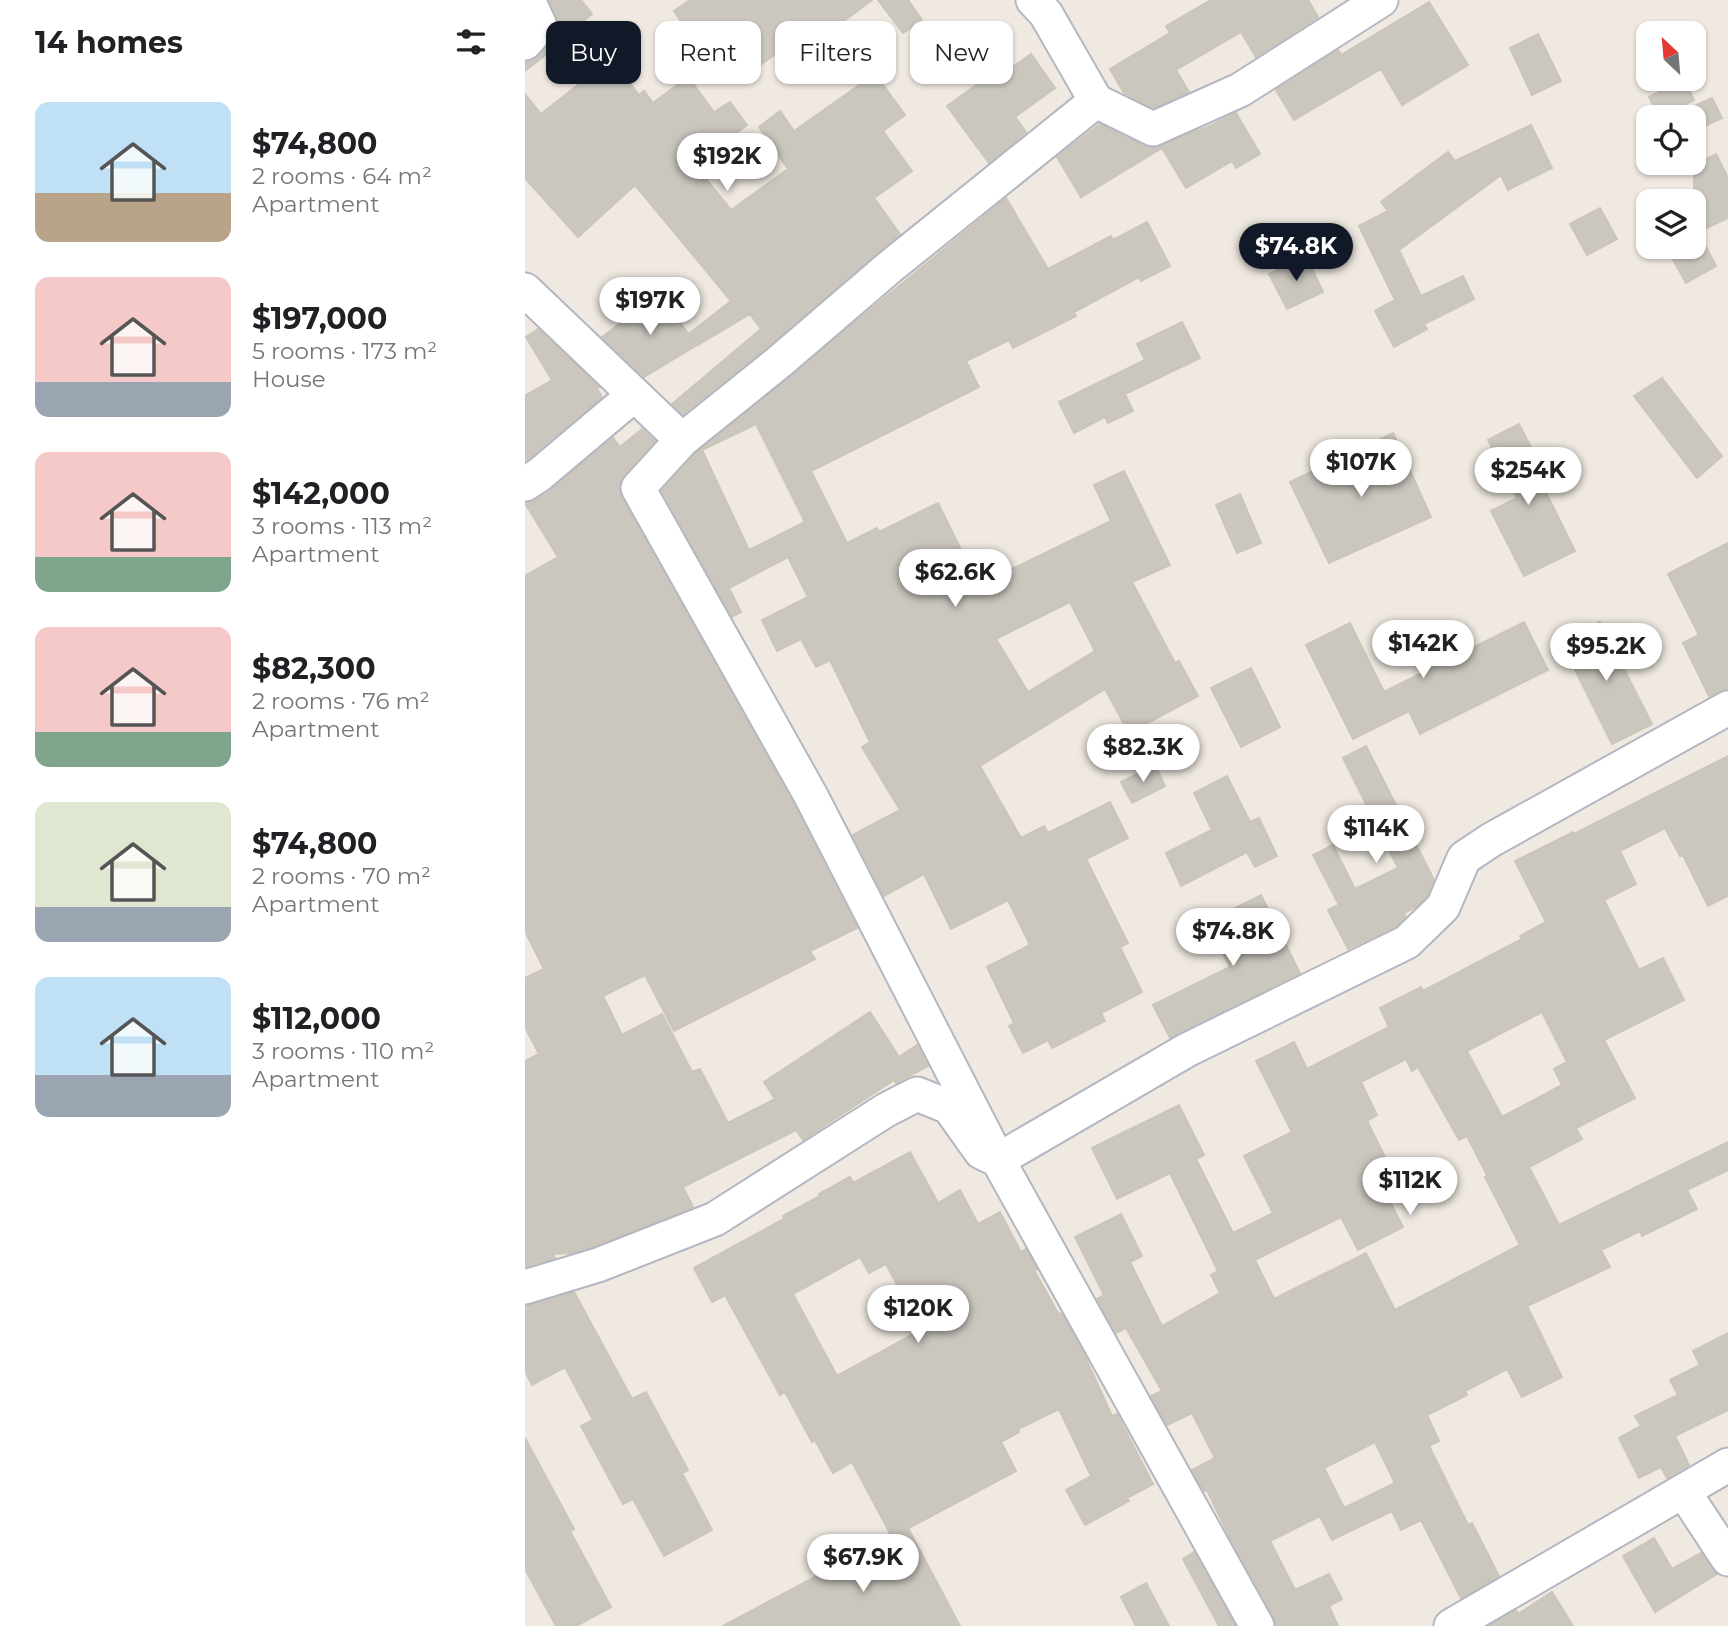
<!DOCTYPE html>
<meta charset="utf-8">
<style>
:root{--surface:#fff;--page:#f6f6f6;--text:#202124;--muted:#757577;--accent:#111827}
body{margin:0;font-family:Montserrat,sans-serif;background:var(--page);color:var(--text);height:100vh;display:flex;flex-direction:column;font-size:26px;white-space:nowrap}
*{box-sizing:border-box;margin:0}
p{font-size:23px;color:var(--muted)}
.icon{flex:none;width:38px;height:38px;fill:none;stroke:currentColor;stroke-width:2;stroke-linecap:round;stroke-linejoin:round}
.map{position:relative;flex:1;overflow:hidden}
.panel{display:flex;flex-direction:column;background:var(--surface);width:525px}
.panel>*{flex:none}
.top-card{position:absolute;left:21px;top:21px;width:665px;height:63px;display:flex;gap:14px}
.needle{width:46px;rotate:334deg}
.tools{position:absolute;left:1111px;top:21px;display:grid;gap:14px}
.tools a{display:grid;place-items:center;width:70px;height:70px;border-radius:14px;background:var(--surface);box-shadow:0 2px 5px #0004;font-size:35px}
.price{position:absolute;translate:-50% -60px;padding:0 16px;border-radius:24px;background:#fff;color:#222;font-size:23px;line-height:46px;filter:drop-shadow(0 2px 4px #0008)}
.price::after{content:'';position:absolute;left:50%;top:42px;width:21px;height:16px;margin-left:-10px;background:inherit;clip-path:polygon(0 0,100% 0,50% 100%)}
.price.current{background:var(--accent);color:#fff}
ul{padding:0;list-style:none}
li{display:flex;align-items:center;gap:21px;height:175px;padding:0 35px}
li span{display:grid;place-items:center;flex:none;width:196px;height:140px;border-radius:14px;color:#555}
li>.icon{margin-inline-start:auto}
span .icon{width:84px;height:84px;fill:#fffc;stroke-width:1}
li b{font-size:30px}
h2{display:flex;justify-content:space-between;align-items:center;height:84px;padding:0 35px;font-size:30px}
.pill{padding:0 24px;border-radius:14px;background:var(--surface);box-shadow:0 2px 5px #0004;font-size:24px;line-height:63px}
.pill.current{background:var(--accent);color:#fff}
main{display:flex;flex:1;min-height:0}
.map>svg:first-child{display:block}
</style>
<main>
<section class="panel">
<h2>14 homes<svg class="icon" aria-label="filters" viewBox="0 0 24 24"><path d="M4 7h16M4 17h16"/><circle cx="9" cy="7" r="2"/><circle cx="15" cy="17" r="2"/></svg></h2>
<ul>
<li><span style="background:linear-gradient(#bfe0f5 65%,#b9a48a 0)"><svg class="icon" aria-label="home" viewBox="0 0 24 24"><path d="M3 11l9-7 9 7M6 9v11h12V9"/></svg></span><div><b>$74,800</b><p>2 rooms · 64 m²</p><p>Apartment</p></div></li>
<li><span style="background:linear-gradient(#f6c9c9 75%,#9aa5b1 0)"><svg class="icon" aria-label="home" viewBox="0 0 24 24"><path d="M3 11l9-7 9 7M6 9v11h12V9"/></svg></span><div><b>$197,000</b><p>5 rooms · 173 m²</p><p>House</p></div></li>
<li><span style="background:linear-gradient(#f6c9c9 75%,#7fa58c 0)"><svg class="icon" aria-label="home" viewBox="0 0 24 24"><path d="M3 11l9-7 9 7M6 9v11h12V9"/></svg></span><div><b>$142,000</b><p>3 rooms · 113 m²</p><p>Apartment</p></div></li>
<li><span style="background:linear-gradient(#f6c9c9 75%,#7fa58c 0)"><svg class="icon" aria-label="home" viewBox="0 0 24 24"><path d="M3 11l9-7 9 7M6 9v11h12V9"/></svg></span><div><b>$82,300</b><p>2 rooms · 76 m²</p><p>Apartment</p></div></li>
<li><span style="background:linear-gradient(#dfe7d0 75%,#9aa5b1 0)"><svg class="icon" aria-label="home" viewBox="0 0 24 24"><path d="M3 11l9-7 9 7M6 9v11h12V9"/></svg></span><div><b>$74,800</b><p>2 rooms · 70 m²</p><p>Apartment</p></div></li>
<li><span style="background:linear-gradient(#bfe0f5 70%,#9aa5b1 0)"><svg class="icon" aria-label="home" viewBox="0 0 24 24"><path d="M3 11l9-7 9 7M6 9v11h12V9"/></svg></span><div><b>$112,000</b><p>3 rooms · 110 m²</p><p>Apartment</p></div></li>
</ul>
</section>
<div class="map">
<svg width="1203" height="1626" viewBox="0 0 1203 1626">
<rect width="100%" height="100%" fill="#efe9e1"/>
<path fill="#cbc7bf" stroke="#cbc5ba" stroke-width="2" fill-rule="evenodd" d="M24,0H56L67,14L31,42L33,45L0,71V62L7,61L14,56L29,39L34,30L32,18Z
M165,0H347L292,41L284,30L220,76L181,22L165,34L149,11Z
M353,0H383L397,20L378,33Z
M686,0H783L793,17L731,57L716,32L651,70L664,92L628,108L599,93L585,69L645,33L641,26Z
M904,2L943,65L877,105L856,69L769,120L751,90L813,50L816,55Z
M1013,34L1036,81L1007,95L985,48Z
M506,54L530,88L490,117L501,132L464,163L422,106L461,78L465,83Z
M86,59L114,95L119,91L128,103L163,77L189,112L205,102L222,125L169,164L206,210L263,169L234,127L255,111L269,131L350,74L380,115L358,131L387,171L349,198L375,234L242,347L158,414L147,404L236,329L225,314L173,345L165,333L206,301L110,185L53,237L0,178V94L16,114Z
M1159,80L1169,100L1134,117L1124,97Z
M1187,98L1197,118L1170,131L1169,117H1163L1160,110Z
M711,113L735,154L711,168L707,161L661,188L637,148L556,197L532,157L575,124L620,146L628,148L685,126Z
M1006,125L1027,168L983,190L976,175L874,250L896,296L938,276L949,299L899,324L902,329L869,347L850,311L870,300L834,226L863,211L856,202L923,152L930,161Z
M1191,154L1203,178V218L1169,234V165Z
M481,198L523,269L586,236L588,240L622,222L645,266L616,281L614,277L549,312L551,316L488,348L484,340L441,361L454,387L286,471L322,543L352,528L354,532L413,503L449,576L480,560L485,570L586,521L569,485L599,471L645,565L607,582L650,663L654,661L673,696L604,733L580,689L455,766L496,838L519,826L523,833L585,802L603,838L561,859L603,943L595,947L617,992L576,1013L580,1021L527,1048L523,1040L498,1053L484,1026L489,1023L462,967L505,945L483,900L426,929L399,874L359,896L328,835L375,810L337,747L345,742L305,660L291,667L276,639L252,651L237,620L283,597L263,557L204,588L216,612L207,617L137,491L170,454ZM231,424L280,522L224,550L177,450ZM545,602L570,651L503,692L471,639Z
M1075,208L1092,239L1062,255L1045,224Z
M1141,247H1181L1191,266L1161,283Z
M781,256L798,292L762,309L744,274Z
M133,294L172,345L119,377L77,337Z
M657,322L675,358L600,394L608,411L583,423L580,417L549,433L534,402L620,360L612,344Z
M13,329L74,387L72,389L77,397L0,461V396L27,380L1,337Z
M1137,378L1197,456L1172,478L1109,396Z
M994,424L1011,457L1005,460L1050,551L999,576L966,511L992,498L963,440Z
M117,429L130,441L98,476L94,487L96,497L269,805L332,928L285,951L290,959L149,1031L120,975L78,996L97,1035L137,1014L167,1072L175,1069L203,1123L250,1099L239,1082L345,1012L374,1057L392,1045L403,1066L371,1083L369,1080L278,1140L271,1130L158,1187L168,1207L67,1247L48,1253L28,1254L30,1258L0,1267V1061L14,1054L0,1027V978L19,969L0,931V576L33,557L0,503L10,500L25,491L88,438L95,447Z
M868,433L906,517L804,563L765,482Z
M715,494L736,543L712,553L691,505Z
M1203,543V689L1184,696L1158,643L1174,635L1143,574Z
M999,622L1023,670L895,734L884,711L828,739L781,645L825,623L859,692Z
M1075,622L1127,724L1087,744L1036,642Z
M726,668L755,727L716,747L686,688Z
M841,746L909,880L902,896L891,907L879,913L881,917L871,926L823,949L803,910L814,905L788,855L808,845L830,889L873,868L818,758Z
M1203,756V896L1183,906L1158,855L1155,856L1140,828L1095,851L1111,884L1079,900L1114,970L1138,958L1159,1000L1079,1040L1110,1098L1051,1128L1057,1139L1004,1167L1034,1225L1203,1142V1170L1162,1190L1172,1209L1117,1236L1115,1231L1076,1250L1085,1267L1002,1306L1037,1377L997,1397L982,1369L940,1391L942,1395L902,1415L914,1441L904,1446L943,1525L947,1523L974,1576L936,1598L896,1520L876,1530L867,1511L807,1540L795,1516L745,1541L770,1590L804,1574L817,1599L804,1606L813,1626H751L749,1617L703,1534L682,1490L679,1491L667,1470L690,1458L667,1413L642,1425L626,1396L637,1391L601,1328L591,1333L572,1299L579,1295L550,1237L596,1214L617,1256L605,1262L637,1326L695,1293L686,1275L693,1271L645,1173L592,1199L567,1148L654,1105L679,1155L671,1159L708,1233L748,1213L719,1156L767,1132L731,1061L769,1042L782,1069L864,1027L855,1008L896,987L898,991L997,939L995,936L1021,922L990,861L1048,832L1049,834ZM1017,1012L1042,1062L1029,1069L1037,1085L977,1117L942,1051ZM881,1059L887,1071L893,1067L934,1140L942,1136L962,1175L960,1177L995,1245L870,1310L841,1253L749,1299L730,1260L816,1217L833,1250L878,1227L850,1172L864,1165L842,1121L852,1115L836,1082ZM850,1442L870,1483L819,1508L799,1468Z
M630,765L640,786L607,803L596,782Z
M702,776L725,822L734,818L752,856L730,867L722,852L656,886L641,853L687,830L669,793Z
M736,895L775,973L645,1038L628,1005L705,967L683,922Z
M385,1152L413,1203L435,1190L453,1224L475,1212L496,1252L501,1249L512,1269L509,1270L534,1315L536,1313L538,1316L557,1350L587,1416L592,1414L628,1484L602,1498L604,1501L560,1525L541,1490L566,1476L534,1409L493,1429L494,1432L476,1442L491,1471L367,1537L327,1462L308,1473L290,1440L287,1442L260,1392L255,1395L200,1295L187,1302L169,1268L259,1219L258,1216L295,1196L294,1194L325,1177L328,1183ZM335,1257L344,1273L361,1264L396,1330L312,1376L268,1294Z
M49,1292L107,1399L121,1392L163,1470L157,1473L187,1530L139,1556L108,1499L98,1504L56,1426L68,1420L40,1367L7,1385L0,1371V1306Z
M1203,1333V1410L1150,1436L1164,1465L1142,1478L1136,1467L1114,1478L1094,1438L1116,1426L1110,1416L1153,1395L1145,1380L1175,1365L1168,1351Z
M0,1438L49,1529L45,1531L86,1607L51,1626H31L0,1569Z
M384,1530L435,1626H198L322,1560L323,1564Z
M1129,1538L1147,1569L1176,1553L1192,1574L1130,1612L1098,1556Z
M669,1552L710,1626H694L658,1559Z
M621,1583L644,1626H611L596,1597Z
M1027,1592L1048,1626H964L991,1610L993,1614Z"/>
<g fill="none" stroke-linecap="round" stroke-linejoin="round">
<defs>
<path id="street" d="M508,0L521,14L571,101
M0,43L15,26L3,0
M0,290L157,440L254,362L366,266L571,101L628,129L715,90L856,0
M157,440L113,488L286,796L473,1160L732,1626
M0,484L14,475L109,395
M0,1287L73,1265L190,1219L361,1110L392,1094L424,1107L456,1152L473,1160L662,1050L882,942L918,907L939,858L966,840L1203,708
M1159,1492L1203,1559
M926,1626L1203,1465"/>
</defs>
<use href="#street" stroke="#b4b7c1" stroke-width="37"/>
<use href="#street" stroke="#fff" stroke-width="33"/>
</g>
</svg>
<div class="tools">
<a><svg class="needle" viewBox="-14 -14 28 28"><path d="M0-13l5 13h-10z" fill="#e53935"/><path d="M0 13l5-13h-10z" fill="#757577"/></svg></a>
<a><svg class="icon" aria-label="locate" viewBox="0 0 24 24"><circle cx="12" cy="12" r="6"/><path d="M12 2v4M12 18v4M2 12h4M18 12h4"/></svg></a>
<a><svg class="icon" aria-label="layers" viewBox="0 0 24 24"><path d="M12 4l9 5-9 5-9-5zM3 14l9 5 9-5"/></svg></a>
</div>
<b class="price" style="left:202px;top:193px">$192K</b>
<b class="price current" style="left:771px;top:283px">$74.8K</b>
<b class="price" style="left:125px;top:337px">$197K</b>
<b class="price" style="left:836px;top:499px">$107K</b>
<b class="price" style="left:1003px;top:507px">$254K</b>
<b class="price" style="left:430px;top:609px">$62.6K</b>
<b class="price" style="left:898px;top:680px">$142K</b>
<b class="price" style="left:1081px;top:683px">$95.2K</b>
<b class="price" style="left:618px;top:784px">$82.3K</b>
<b class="price" style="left:851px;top:865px">$114K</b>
<b class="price" style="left:708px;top:968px">$74.8K</b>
<b class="price" style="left:885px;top:1217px">$112K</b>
<b class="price" style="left:393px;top:1345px">$120K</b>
<b class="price" style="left:338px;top:1594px">$67.9K</b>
<div class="top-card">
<a class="pill current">Buy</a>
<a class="pill">Rent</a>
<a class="pill">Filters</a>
<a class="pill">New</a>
</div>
</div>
</main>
